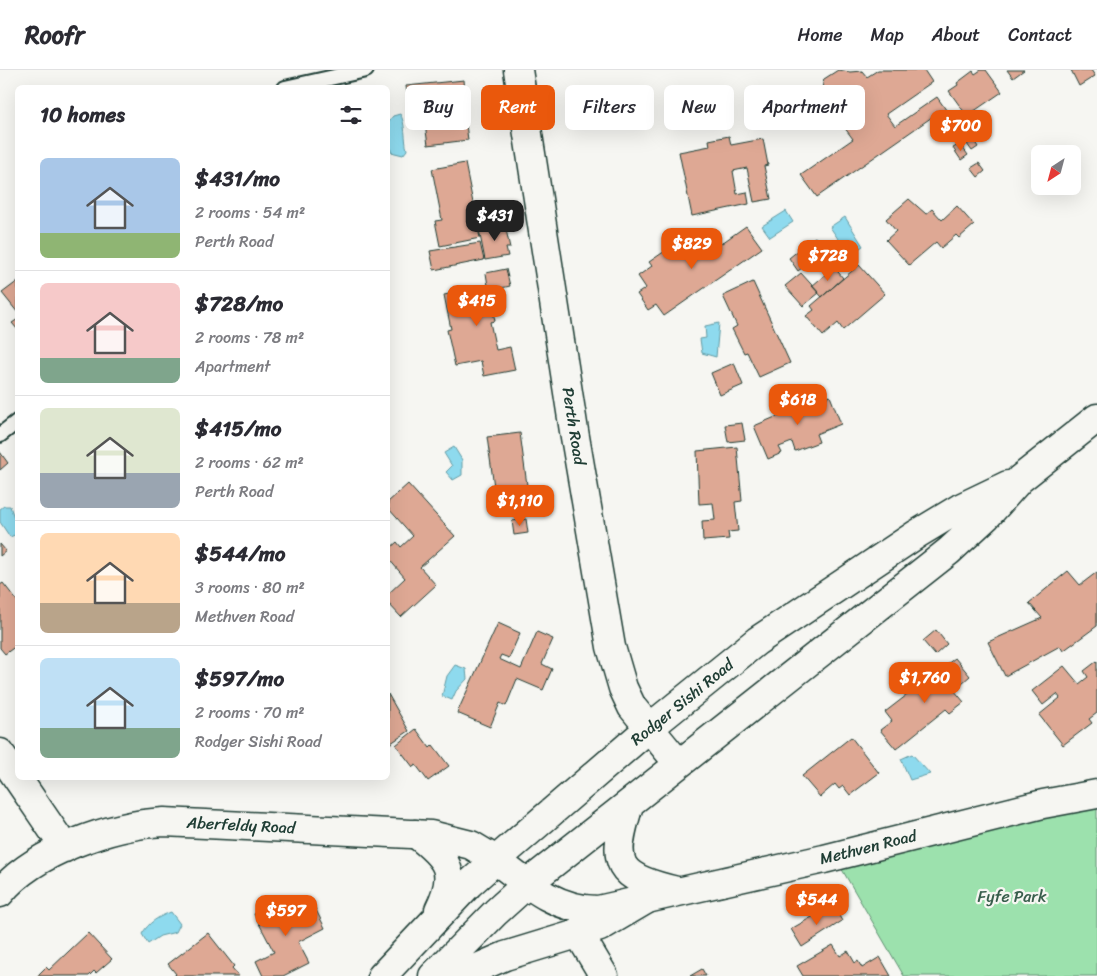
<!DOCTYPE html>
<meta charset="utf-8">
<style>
:root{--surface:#fff;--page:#f2f2f3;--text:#2b2b33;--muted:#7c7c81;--line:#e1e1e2;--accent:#ea580c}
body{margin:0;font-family:Sriracha,sans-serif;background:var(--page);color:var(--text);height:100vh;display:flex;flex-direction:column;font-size:19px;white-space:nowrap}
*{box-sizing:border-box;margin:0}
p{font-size:16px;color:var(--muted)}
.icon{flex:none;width:28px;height:28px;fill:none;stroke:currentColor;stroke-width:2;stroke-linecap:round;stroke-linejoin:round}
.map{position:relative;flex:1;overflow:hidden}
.drawer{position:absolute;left:15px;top:15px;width:375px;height:695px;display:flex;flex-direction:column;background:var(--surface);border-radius:8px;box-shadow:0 5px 20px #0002}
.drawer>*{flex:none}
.top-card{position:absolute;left:405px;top:15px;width:475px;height:45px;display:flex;gap:10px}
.needle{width:32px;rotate:216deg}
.fabs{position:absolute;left:1031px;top:75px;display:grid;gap:10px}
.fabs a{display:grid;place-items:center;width:50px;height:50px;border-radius:8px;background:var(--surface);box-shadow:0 5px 20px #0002;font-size:25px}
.price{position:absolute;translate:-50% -42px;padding:0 11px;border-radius:10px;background:var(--accent);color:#fff;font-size:16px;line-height:32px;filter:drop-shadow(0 1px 2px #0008)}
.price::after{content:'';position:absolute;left:50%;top:30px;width:15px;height:11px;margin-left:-8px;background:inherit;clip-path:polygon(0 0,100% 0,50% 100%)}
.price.current{background:#222;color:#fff}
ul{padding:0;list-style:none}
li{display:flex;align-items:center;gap:15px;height:125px;padding:0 25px}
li+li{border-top:1px solid var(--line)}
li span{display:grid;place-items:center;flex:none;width:140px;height:100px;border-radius:8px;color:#555}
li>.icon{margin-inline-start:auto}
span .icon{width:60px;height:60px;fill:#fffc;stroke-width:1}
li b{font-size:21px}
h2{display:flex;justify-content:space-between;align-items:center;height:60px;padding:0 25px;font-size:21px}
.pill{padding:0 18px;border-radius:8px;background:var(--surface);box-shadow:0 5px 20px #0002;font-size:18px;line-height:45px}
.pill.current{background:var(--accent);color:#fff}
header{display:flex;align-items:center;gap:30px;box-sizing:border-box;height:70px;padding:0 25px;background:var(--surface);border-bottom:1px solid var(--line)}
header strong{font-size:24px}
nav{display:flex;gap:28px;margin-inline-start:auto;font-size:18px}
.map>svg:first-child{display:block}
</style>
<header>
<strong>Roofr</strong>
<nav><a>Home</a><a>Map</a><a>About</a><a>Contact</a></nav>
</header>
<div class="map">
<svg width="1097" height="906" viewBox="0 0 1097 906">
<rect width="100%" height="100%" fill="#f6f6f2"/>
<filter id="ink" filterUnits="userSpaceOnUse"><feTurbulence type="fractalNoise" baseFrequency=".02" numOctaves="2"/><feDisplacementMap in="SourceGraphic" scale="10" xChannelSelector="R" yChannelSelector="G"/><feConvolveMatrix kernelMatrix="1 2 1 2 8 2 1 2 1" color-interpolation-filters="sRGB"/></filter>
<g filter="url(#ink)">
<path fill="#9ce1ad" stroke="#5e8f70" d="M1097,725V906H904L833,784Z"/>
<path fill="#8edaee" stroke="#629ba4" d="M400,44C406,53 404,69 407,80L403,85L391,82L388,52L393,46Z
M786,141L793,152L770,167L762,156Z
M845,147L863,176L849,185L830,157Z
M719,253L716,287L702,283L700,269L706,268L705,256Z
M454,377L462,390V405L453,410L446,402L452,396L444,383Z
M4,436H10L17,456V464L10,467L0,452V439Z
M455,595L466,599L467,609L456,621L452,630L442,626L447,606Z
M912,684L930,704L910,710L901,689Z
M171,842L180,854L176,862L160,866L148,874L142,864C149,852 158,847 171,842Z"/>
<path fill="#dea894" stroke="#1f3d34" d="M838,0L850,2L862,1L867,7L878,0H924L932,12L886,44L895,56L937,27L949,44L939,51L935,45L817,127L801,105L853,69L844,57L806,48L812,21L821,23L824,9Z
M981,0H986L1002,22L967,46L949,21L958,15L957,13L973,1L975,4Z
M1007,0H1024L1013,8Z
M1071,0H1091L1095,6L1079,16Z
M464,10L465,22L462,23L468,70L428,75L425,54L436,53L434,37L409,40L406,16Z
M729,66L731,75L763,69L768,95L764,96L771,129L754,132L747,98L733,101L737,124L747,122L749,134L692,146L679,82L710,76L709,70Z
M973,69L978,77L972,81L967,74Z
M960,74L968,85L961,90L953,78Z
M465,93L480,168L440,176L435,151L442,150L432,99Z
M979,93L985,101L978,107L971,98Z
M909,129L926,144L932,139L942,150L957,136L974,155L959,168L956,165L941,178L936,172L909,195L886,170L896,161L886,149Z
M505,155L510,178H506L508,186L485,190L479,160Z
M746,156L762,178L664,246L656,235L648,240L637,224L646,218L638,206L652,196L649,192L668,179L670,183L693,167L705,185Z
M815,167L825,180L798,201L789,188Z
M480,173L484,190L434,200L430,181Z
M859,195L885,224L843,260L838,253L823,266L806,246L814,240L811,236Z
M834,197L843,208L822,227L812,216Z
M506,199L510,216L489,221L495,251L490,252L496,280L510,277L515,300L484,306L481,291L455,296L447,260L451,259L444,225L488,216L486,203Z
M801,203L819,223L803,236L785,216Z
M18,211V243L2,223Z
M753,212L790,293L759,307L747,282L744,283L732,259L737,256L723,226Z
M18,249V260L12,253Z
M734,293L743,315L720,325L711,303Z
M830,326L841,354L816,364L819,372L795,381L792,372L779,377L782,383L768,389L754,356L792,340L790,338L814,327L816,331Z
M742,353L745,370L728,372L725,355Z
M520,363L531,445L513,447L511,429L496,431L487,367Z
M737,377L742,431L735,432L738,461L728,462L729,469L703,471L702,451L715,450L713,433L699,434L697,381Z
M0,382L8,393L0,400Z
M408,414L455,466L420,497L436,515L401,547L388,533V524L405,508L388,488V480L397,472L401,477L413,466L388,438V432Z
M526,449L528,463L514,465L512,451Z
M0,474L6,481L0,486Z
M1068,501L1080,515L1097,502V556L1063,581L1060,576L1005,606L988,572L1042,548L1029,533Z
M3,513L18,532V579L16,576L5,584L0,578V515Z
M498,553L520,563L509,588L501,585L499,589L521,599L537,562L553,569L542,594L552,599L543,620L517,609L506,636L500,633L490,657L457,643Z
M936,560L947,574L935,585L923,571Z
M955,588L970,606L954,620L964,632L950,643L946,639L896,679L880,660L892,651L885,642Z
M1097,591V643L1089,649L1092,653L1063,675L1039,645L1060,628L1057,624L1043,635L1032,621L1064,596L1079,614L1088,607L1084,601Z
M388,624L409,661L388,675Z
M416,659L430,678L433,675L449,696L428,711L416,695L413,697L396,675Z
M851,667L879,703L850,725L843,716L839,719L835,714L820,727L802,706Z
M284,832L288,839L299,833L305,843L315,838L325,858L298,872L309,893L283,906H263L256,891L274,882L254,844Z
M833,835L842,851L802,877L791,859Z
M88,863L112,889L96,903L94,901L89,906H37L46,897L49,900Z
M208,863L234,896L232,898L239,906H174L176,904L168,894Z
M833,875L840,886L848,881L855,893L858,891L862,898L880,887L891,906H803L797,896Z
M702,899L706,906H690Z"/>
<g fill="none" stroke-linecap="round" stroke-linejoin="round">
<defs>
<path id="service" d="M285,18L366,0
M0,365L18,351"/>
<path id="minor" d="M518,0L574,361L611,577L623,618L632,637L678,693
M0,683L65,778
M0,823C34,781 112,755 164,752L431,765L471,775L496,790
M579,864L604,906"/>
<path id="tertiary" d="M496,790C527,814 556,840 598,840L824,789L1043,734L1097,724"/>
<path id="secondary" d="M629,735C610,795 616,807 677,821
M416,764C448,789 458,801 439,840
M382,906L469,814L496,790L648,659L757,571L917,464L960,438L1008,415
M433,906L496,842L527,814L949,481L987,446L1020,409L1097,348
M459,906L505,886L600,857L651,827"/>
</defs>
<use href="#service" stroke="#1f3d34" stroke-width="18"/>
<use href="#minor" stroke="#1f3d34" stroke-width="31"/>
<use href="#tertiary" stroke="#1f3d34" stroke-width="31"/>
<use href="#secondary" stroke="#1f3d34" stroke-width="31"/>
<use href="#service" stroke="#f6f6f2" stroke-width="14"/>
<use href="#minor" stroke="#f6f6f2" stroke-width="28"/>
<use href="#tertiary" stroke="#f6f6f2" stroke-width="28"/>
<use href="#secondary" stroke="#f6f6f2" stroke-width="28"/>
</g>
</g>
<g text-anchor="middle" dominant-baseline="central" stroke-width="4.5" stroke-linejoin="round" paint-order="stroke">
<g font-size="16" fill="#1f3d34" stroke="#f6f6f2">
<text transform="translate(574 356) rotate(81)">Perth Road</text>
<text transform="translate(682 632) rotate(-39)">Rodger Sishi Road</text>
<text transform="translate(241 755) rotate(3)">Aberfeldy Road</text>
<text transform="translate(868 777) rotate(-14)">Methven Road</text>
</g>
<g font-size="16" fill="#385e4c" stroke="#f6f6f2">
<text x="1012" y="826">Fyfe Park</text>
</g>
</g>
</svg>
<div class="fabs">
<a><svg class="needle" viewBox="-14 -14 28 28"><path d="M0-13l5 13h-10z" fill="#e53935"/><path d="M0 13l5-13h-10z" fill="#7c7c81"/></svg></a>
</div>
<b class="price" style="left:961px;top:82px">$700</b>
<b class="price current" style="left:495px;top:172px">$431</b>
<b class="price" style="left:692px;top:200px">$829</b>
<b class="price" style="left:828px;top:212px">$728</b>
<b class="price" style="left:477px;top:257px">$415</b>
<b class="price" style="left:798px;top:356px">$618</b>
<b class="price" style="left:520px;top:457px">$1,110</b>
<b class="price" style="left:925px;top:634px">$1,760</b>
<b class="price" style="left:817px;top:856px">$544</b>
<b class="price" style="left:286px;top:867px">$597</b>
<div class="top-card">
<a class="pill">Buy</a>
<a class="pill current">Rent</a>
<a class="pill">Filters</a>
<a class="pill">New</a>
<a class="pill">Apartment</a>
</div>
<section class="drawer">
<h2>10 homes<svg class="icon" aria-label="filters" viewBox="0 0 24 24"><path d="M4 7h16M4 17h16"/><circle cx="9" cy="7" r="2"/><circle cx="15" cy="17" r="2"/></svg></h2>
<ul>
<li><span style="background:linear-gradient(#a9c7e8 75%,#8fb573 0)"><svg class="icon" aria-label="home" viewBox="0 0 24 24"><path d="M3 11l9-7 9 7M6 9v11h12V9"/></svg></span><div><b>$431/mo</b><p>2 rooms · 54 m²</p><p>Perth Road</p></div></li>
<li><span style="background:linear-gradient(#f6c9c9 75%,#7fa58c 0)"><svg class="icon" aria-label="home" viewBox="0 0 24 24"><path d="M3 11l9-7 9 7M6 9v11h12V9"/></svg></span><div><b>$728/mo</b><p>2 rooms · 78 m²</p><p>Apartment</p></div></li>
<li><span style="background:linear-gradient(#dfe7d0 65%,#9aa5b1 0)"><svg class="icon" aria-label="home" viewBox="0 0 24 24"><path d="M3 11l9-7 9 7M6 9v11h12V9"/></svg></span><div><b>$415/mo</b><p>2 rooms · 62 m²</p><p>Perth Road</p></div></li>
<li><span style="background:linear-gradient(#ffd9b3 70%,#b9a48a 0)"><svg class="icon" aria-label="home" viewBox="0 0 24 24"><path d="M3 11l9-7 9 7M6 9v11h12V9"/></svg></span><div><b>$544/mo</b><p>3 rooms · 80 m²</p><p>Methven Road</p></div></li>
<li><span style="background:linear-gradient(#bfe0f5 70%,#7fa58c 0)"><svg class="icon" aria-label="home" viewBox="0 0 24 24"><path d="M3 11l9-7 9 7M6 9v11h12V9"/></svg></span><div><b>$597/mo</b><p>2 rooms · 70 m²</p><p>Rodger Sishi Road</p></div></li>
</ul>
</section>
</div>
